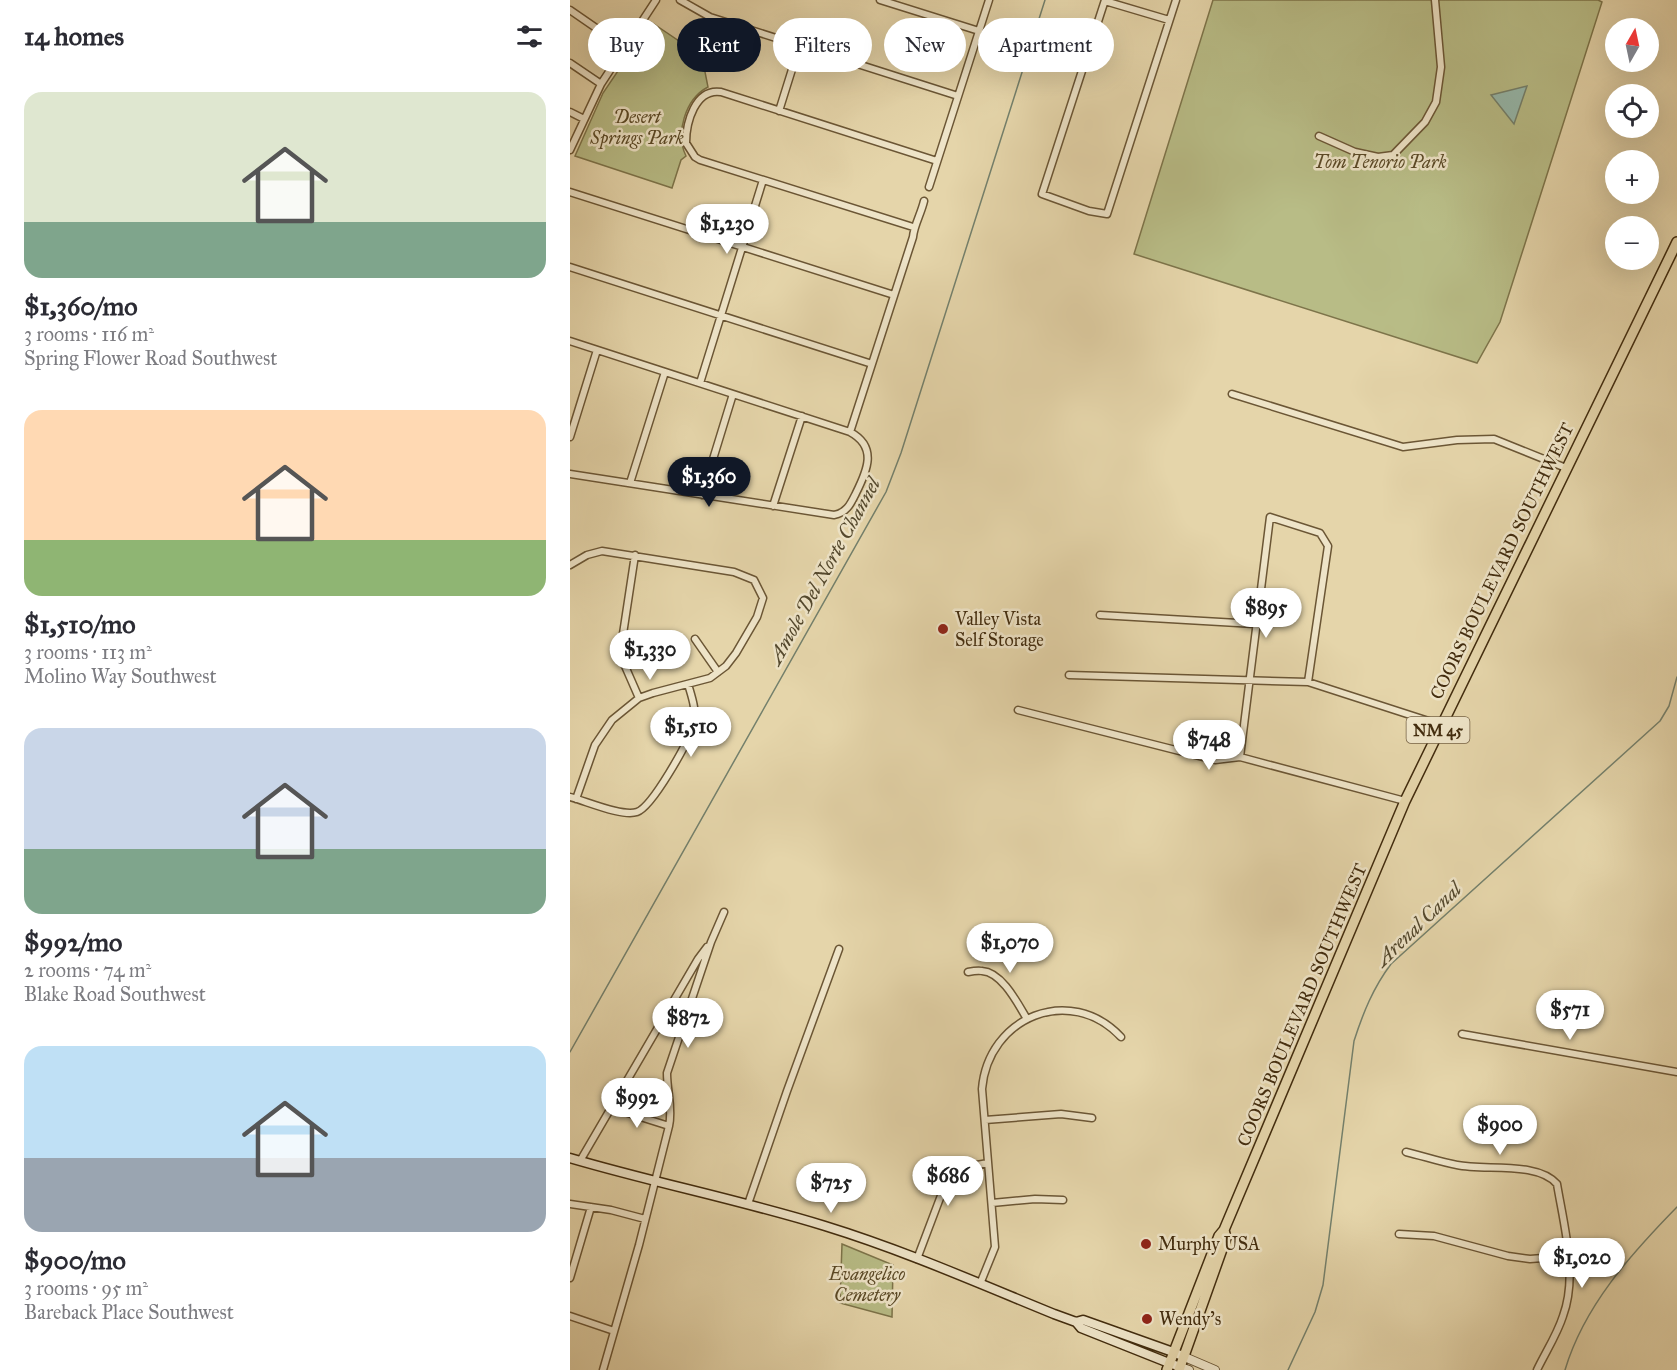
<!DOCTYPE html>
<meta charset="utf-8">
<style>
:root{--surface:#fff;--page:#f7f7f7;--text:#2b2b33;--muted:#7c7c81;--accent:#111827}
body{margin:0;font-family:"IM FELL Great Primer",serif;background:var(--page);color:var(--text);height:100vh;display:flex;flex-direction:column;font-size:22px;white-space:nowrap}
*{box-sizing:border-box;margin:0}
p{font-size:20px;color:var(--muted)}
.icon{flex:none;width:33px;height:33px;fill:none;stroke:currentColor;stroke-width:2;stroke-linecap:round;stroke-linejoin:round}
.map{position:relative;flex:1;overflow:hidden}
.panel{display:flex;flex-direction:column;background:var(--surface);width:570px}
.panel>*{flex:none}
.banner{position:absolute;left:18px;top:18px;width:570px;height:54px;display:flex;gap:12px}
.needle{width:39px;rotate:9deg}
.buttons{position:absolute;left:1035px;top:18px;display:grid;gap:12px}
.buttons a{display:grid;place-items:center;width:54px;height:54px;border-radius:50%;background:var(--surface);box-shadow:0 6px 24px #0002;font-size:30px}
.price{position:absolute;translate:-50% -51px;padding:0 14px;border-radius:21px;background:#fff;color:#222;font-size:20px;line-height:39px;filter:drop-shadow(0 2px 3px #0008)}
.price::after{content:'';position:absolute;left:50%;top:36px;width:18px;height:14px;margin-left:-9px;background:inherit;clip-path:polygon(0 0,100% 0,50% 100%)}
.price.selected{background:var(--accent);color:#fff}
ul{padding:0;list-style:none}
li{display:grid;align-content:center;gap:12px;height:318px;padding:0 24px}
li span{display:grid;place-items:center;height:186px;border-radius:18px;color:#555}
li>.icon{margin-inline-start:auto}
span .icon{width:108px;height:108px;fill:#fffc;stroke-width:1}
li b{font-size:26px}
h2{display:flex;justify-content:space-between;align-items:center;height:72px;padding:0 24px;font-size:26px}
.tag{padding:0 21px;border-radius:27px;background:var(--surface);box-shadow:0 6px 24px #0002;font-size:21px;line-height:54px}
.tag.selected{background:var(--accent);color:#fff}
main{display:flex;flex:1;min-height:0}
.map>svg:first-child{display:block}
</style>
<main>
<section class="panel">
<h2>14 homes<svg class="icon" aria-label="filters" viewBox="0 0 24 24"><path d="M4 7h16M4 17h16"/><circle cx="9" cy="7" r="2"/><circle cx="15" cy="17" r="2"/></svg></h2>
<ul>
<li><span style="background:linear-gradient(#dfe7d0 70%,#7fa58c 0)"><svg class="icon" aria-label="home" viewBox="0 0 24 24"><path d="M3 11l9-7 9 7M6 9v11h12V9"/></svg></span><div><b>$1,360/mo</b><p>3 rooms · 116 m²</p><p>Spring Flower Road Southwest</p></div></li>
<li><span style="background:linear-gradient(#ffd9b3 70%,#8fb573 0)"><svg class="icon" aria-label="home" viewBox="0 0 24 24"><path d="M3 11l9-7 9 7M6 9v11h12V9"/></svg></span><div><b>$1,510/mo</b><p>3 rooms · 113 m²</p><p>Molino Way Southwest</p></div></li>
<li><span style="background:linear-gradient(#c9d6e8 65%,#7fa58c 0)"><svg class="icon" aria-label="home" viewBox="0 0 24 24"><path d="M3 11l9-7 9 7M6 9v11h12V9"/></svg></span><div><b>$992/mo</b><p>2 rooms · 74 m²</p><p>Blake Road Southwest</p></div></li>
<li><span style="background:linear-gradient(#bfe0f5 60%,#9aa5b1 0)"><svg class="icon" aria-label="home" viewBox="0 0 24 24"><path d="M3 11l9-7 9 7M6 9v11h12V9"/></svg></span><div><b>$900/mo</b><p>3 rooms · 95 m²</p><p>Bareback Place Southwest</p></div></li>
</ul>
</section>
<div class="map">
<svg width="1107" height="1370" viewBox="0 0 1107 1370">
<rect width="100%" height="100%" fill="#e5d5aa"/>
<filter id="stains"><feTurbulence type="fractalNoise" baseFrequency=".00333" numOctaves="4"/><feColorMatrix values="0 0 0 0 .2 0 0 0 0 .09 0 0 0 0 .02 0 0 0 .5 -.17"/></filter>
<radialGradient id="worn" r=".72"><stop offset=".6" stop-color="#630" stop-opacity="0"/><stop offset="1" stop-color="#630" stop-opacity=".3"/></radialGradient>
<path fill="#b8bc86" stroke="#7d744a" stroke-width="1.5" d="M643,0H1028L1032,2L930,322L907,363L564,254Z
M81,22L118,47L138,53L135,72L138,87C115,99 105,134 116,156L111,160L102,188L5,156L33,93Z
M67,1079L80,1083L75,1104L62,1100Z
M272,1244L323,1265L322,1317L270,1303Z"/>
<path fill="#96b8ab" stroke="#74806c" stroke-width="1.5" d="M957,86L944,124L921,95Z"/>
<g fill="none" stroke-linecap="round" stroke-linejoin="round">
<path stroke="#74806c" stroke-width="1.5" d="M0,1052L316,492L331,453L475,0
M718,1370L745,1312L753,1285L784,1041C793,1013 803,988 821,964L1090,721L1099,706L1107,677
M995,1370C1014,1306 1061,1254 1107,1207"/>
<defs>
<path id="minor" d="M110,0L140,17L388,96
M310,0L409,31
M535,0L472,194L519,211L537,214L606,0
M535,1L599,20
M0,10L55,48
M0,63L31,84
M209,111L229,47
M0,112L14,119
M749,136L785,152L808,157L823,155L855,122L866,102L871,67L865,0
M0,150L31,84L86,0
M359,187L419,0
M0,192L324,295
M343,227L130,160L125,157L116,143C116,123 125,88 151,92L367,161
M0,267L302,364
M0,341L280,432C308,447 297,471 286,493C281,503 277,513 264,515L0,474
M130,383L193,180
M662,394L833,447L887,440L924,439L996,468
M280,432L343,237C344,225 351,214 354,201
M0,437L27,350
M60,483L95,372
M132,495L163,394
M203,506L232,416
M65,555L51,647L55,666L69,698
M0,565L17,555L32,551L164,572L184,580L193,598L187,617L166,653L156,666L140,678L83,693L69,698L42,720L25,745L6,799
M530,615L685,624
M125,639L148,672
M499,675L738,682L871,725
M448,710L645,760L670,757L835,801
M670,757L700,517L750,533L758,546L738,682
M0,797C16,801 52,817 67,812C82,807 119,742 123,725C127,710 122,698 118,684
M398,972C403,971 408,970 412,971C432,972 448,1004 457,1019
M892,1034L1107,1072
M42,1108L99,1126
M415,1120L491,1114L522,1118
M836,1152C853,1156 870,1162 887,1165C915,1171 967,1161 987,1184C994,1226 1008,1276 993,1316C987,1335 975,1353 967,1370
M10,1161L128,959L137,947
M422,1203L465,1199L493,1200
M0,1204L41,1210L75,1219
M178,1204L217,1091L269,949
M829,1234L864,1236L938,1256L960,1259L999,1256
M347,1259L378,1177L390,1168L418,1163
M0,1278L21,1207
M410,1284L425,1247L412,1089C418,1017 500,983 551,1037
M0,1316L44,1331
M33,1370L69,1245L99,1126C103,1108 97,1092 97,1073L141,942L154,912"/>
<path id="tertiary" d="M603,1352L645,1370
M599,1363L619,1370"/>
<path id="secondary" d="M0,1158C85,1183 171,1200 255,1226C333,1250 408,1283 484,1314L506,1322L513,1320L603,1352
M506,1322L511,1328L599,1363"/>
<path id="primary" d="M597,1370L649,1236L654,1230L835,801L1107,242
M609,1370L656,1238L654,1230"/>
</defs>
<use href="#minor" stroke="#6b5635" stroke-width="9"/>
<use href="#tertiary" stroke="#6b5635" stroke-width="10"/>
<use href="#secondary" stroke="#422c0e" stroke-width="11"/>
<use href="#primary" stroke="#422c0e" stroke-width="12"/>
<use href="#minor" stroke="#eee4c8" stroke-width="6"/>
<use href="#tertiary" stroke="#eee4c8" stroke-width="8"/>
<use href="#secondary" stroke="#eee4c8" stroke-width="8"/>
<use href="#primary" stroke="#e5d5aa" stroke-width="9"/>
</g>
<g fill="#8f2418" stroke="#eee4c8" stroke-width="2">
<circle cx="373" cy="629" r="6"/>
<circle cx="576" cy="1244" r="6"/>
<circle cx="577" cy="1319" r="6"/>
</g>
<g text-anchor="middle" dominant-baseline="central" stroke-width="5" stroke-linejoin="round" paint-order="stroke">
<rect fill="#eee4c8" stroke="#766346" stroke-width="1.5" x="836.5" y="717" width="63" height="26" rx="4.5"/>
<g font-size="16" font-weight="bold" fill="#422c0e">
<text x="868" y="730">NM 45</text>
</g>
<g font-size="18" font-style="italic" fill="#5a4926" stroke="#eee4c8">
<text x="67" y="117">Desert<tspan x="67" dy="21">Springs Park</tspan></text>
<text x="810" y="162">Tom Tenorio Park</text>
<text x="297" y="1274">Evangelico<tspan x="297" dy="21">Cemetery</tspan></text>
</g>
<g font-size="18" fill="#422c0e" stroke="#eee4c8">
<text transform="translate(932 561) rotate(-64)">COORS BOULEVARD SOUTHWEST</text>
<text transform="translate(732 1005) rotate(-67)">COORS BOULEVARD SOUTHWEST</text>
</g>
<g font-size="18" fill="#422c0e" stroke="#eee4c8" text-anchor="start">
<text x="385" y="619">Valley Vista<tspan x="385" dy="21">Self Storage</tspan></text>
<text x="588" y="1244">Murphy USA</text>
<text x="589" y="1319">Wendy's</text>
</g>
<g font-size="20" font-style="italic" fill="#53482d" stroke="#eee4c8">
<text transform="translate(254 571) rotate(-61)">Amole Del Norte Channel</text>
<text transform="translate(848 924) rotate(-44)">Arenal Canal</text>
</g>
</g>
<rect width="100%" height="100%" filter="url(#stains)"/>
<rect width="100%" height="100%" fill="url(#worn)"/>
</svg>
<div class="buttons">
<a><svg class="needle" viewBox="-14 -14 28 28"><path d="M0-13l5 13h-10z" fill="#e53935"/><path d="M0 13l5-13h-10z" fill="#7c7c81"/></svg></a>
<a><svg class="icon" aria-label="locate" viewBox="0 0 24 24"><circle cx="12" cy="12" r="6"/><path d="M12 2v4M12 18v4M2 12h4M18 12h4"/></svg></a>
<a>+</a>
<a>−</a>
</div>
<b class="price" style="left:157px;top:255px">$1,230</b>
<b class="price selected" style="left:139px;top:508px">$1,360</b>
<b class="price" style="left:696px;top:639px">$895</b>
<b class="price" style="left:80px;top:681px">$1,330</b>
<b class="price" style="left:121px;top:758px">$1,510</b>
<b class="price" style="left:639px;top:771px">$748</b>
<b class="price" style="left:440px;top:974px">$1,070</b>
<b class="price" style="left:1000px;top:1041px">$571</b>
<b class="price" style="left:118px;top:1049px">$872</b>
<b class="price" style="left:67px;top:1129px">$992</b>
<b class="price" style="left:930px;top:1156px">$900</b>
<b class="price" style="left:378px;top:1207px">$686</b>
<b class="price" style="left:261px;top:1214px">$725</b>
<b class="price" style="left:1012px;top:1289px">$1,020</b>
<div class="banner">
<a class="tag">Buy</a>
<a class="tag selected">Rent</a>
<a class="tag">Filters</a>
<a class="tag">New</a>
<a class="tag">Apartment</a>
</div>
</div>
</main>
